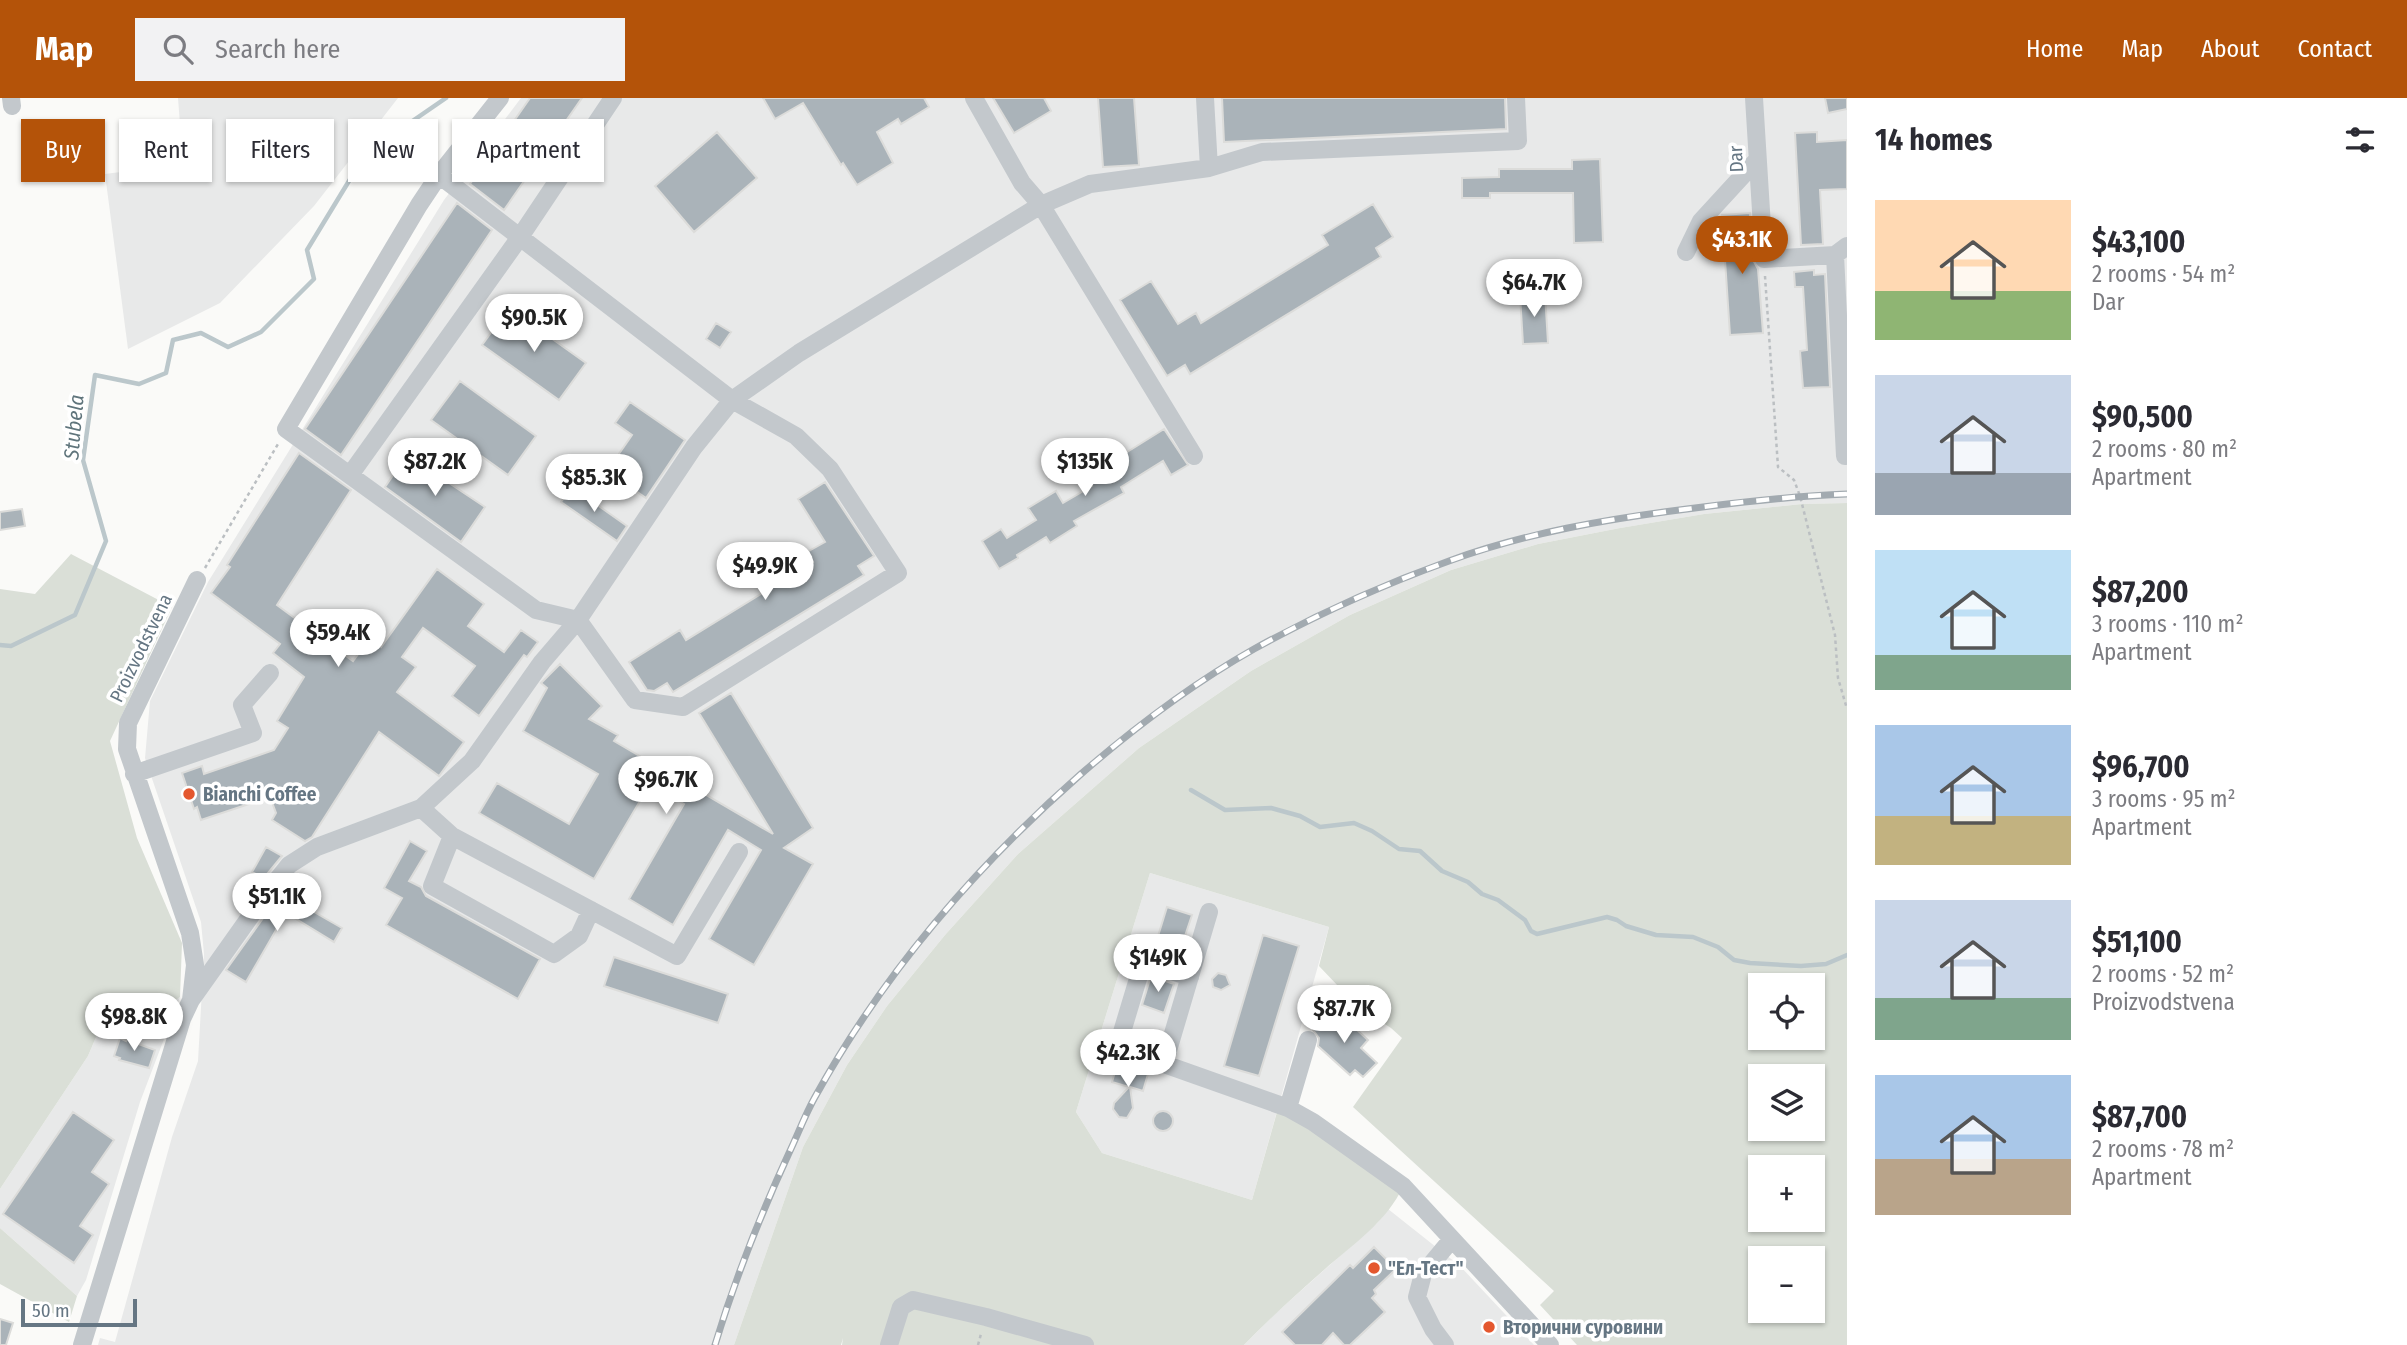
<!DOCTYPE html>
<meta charset="utf-8">
<style>
:root{--surface:#fff;--page:#f2f2f3;--text:#2b2b33;--muted:#7c7c81;--accent:#b45309}
body{margin:0;font-family:"Fira Sans Condensed",sans-serif;background:var(--page);color:var(--text);height:100vh;display:flex;flex-direction:column;font-size:26px;white-space:nowrap}
*{box-sizing:border-box;margin:0}
p{font-size:23px;color:var(--muted)}
.icon{flex:none;width:38px;height:38px;fill:none;stroke:currentColor;stroke-width:2;stroke-linecap:round;stroke-linejoin:round}
.map{position:relative;flex:1;overflow:hidden}
.sheet{display:flex;flex-direction:column;background:var(--surface);width:560px}
.sheet>*{flex:none}
.hud{position:absolute;left:21px;top:21px;width:665px;height:63px;display:flex;gap:14px}
.controls{position:absolute;left:1748px;top:875px;display:grid;gap:14px}
.controls a{display:grid;place-items:center;width:77px;height:77px;border-radius:0px;background:var(--surface);box-shadow:0 2px 5px #0004;font-size:35px}
.scale{position:absolute;left:21px;bottom:18px;width:116px;box-sizing:border-box;padding-left:7px;border:4px solid #657683;border-top:0;font-size:19px;line-height:24px;white-space:nowrap;color:#657683;-webkit-text-stroke:5px #fff;paint-order:stroke}
.price{position:absolute;translate:-50% -60px;padding:0 16px;border-radius:24px;background:#fff;color:#222;font-size:23px;line-height:46px;filter:drop-shadow(0 2px 4px #0008)}
.price::after{content:'';position:absolute;left:50%;top:42px;width:21px;height:16px;margin-left:-10px;background:inherit;clip-path:polygon(0 0,100% 0,50% 100%)}
.price.active{background:var(--accent);color:#fff}
ul{padding:0;list-style:none}
li{display:flex;align-items:center;gap:21px;height:175px;padding:0 28px}
li span{display:grid;place-items:center;flex:none;width:196px;height:140px;border-radius:0px;color:#555}
li>.icon{margin-inline-start:auto}
span .icon{width:84px;height:84px;fill:#fffc;stroke-width:1}
li b{font-size:30px}
h2{display:flex;justify-content:space-between;align-items:center;height:84px;padding:0 28px;font-size:30px}
.tag{padding:0 24px;border-radius:0px;background:var(--surface);box-shadow:0 2px 5px #0004;font-size:24px;line-height:63px}
.tag.active{background:var(--accent);color:#fff}
header{display:flex;align-items:center;gap:42px;box-sizing:border-box;height:98px;padding:0 35px;background:var(--accent);color:#fff}
header strong{font-size:33px}
nav{display:flex;gap:38px;margin-inline-start:auto;font-size:24px}
.search{width:490px;height:63px;background:var(--page);display:flex;align-items:center;gap:18px;box-sizing:border-box;padding:0 24px;border-radius:0px;color:var(--muted);font-size:26px}
main{display:flex;flex:1;min-height:0}
.map>svg:first-child{display:block}
</style>
<header>
<strong>Map</strong>
<div class="search"><svg class="icon" aria-label="search" viewBox="0 0 24 24"><circle cx="10" cy="10" r="6"/><path d="M15 15l6 6"/></svg>Search here</div>
<nav><a>Home</a><a>Map</a><a>About</a><a>Contact</a></nav>
</header>
<main>
<div class="map">
<svg width="1847" height="1247" viewBox="0 0 1847 1247">
<rect width="100%" height="100%" fill="#fafaf8"/>
<path fill="#e8e9e9" d="M178,0H398L314,108L220,205L128,251L105,76L183,66Z
M521,0H1847V405L1802,406L1704,416L1620,430L1538,446L1451,472L1350,517L1251,573L1139,650L1018,756L945,837L887,908L847,967L803,1049L734,1247H98L100,1240L115,1244L172,1039L198,963L204,856L201,824L145,660L150,603L208,484L444,102Z
M1150,775L1329,829L1252,1102L1102,1055L1076,1014Z
M180,899L140,1004L86,1182L77,1198L0,1130V1091L88,958L108,911L147,923Z
M1388,1111L1460,1168L1534,1247H1244L1276,1215L1377,1125Z"/>
<path fill="#dadfd7" fill-rule="evenodd" d="M1847,405V1247H1577L1540,1207L1554,1193L1353,1009L1402,940L1391,930L1358,909L1319,868L1329,829L1150,775L1076,1014L1102,1055L1252,1102L1279,1007L1403,1088C1388,1123 1352,1147 1324,1172C1297,1196 1270,1220 1244,1247H842L843,1240L841,1247H734L803,1049L847,967L887,908L945,837L1018,756L1139,650L1251,573L1350,517L1451,472L1538,446L1620,430L1704,416L1802,406ZM1760,887H1813V940H1760ZM1760,978H1813V1031H1760ZM1760,1069H1813V1122H1760ZM1760,1160H1813V1213H1760Z
M71,456L172,509L110,643L137,740L182,845L180,899L147,923L108,911L88,958L0,1091V491L35,496Z
M0,1130L77,1198L69,1224L0,1186Z"/>
<g fill="none" stroke-linecap="round" stroke-linejoin="round">
<path stroke="#bbc7cb" stroke-width="4.5" d="M0,547L11,548L75,517L106,443L83,362L95,277L139,286L166,275L173,242L201,235L228,249L261,234L314,181L307,152L366,55L446,0
M1191,692L1225,712L1271,710L1300,718L1320,729L1354,725L1372,733L1399,751L1420,753L1442,773L1468,784L1482,796L1498,802L1525,822L1531,833L1537,836L1607,819L1617,822L1626,828L1656,837L1693,839L1718,849L1734,862L1750,865L1801,868L1826,866L1847,857"/>
</g>
<path fill="#aab3b9" stroke="#dcdcda" stroke-width="2" d="M530,0H582L504,112L470,86Z
M763,0H924L929,9L901,26L898,21L877,34L893,65L857,87L843,65L841,67L803,5L775,21Z
M993,0H1044L1051,13L1014,35Z
M1098,0H1134L1139,67L1103,69Z
M1222,0H1505L1506,31L1224,44Z
M1825,0H1847V11L1828,15Z
M717,34L757,80L694,134L655,88Z
M1817,34V44L1847,42V91L1820,92L1823,146L1801,147L1795,35Z
M1600,61L1603,144L1574,145L1573,95H1490V100H1462V80L1499,79V71H1572V62Z
M457,105L492,132L341,357L305,331Z
M1373,106L1393,139L1376,150L1381,159L1190,276L1185,267L1167,278L1120,202L1151,183L1178,226L1196,215L1201,225L1328,147L1322,137Z
M1750,115L1753,162L1758,171L1763,235L1730,237L1722,117Z
M1814,172V177L1825,176L1830,289L1803,290L1800,253L1807,252L1803,189H1795L1794,174Z
M1545,195L1548,245L1523,246L1520,197Z
M509,210L586,265L559,302L482,247Z
M716,225L731,234L720,250L706,241Z
M460,283L536,338L508,377L431,322Z
M630,304L685,342L646,400L607,373L632,337L615,325Z
M1164,331L1188,367L1171,377L1163,363L1121,389L1124,395L1074,423L1077,428L1050,445L1046,439L1017,457L1018,460L999,471L982,443L1001,431L1007,440L1036,422L1028,410L1056,393L1063,405L1092,388L1087,379Z
M299,355L351,392L277,507L353,563L370,540L381,549L437,471L484,506L468,528L504,554L521,532L538,544L527,559L524,557L479,618L452,598L475,568L423,530L402,559L416,569L397,594L464,644L439,678L379,634L312,739L305,743L272,722L276,715L270,699L201,722L197,709L194,711L182,675L202,668L204,676L274,652L288,630L277,623L304,579L273,555L280,546L211,495L230,469L227,467Z
M407,357L485,409L461,444L385,389Z
M825,384L874,458L858,468L864,477L673,594L667,585L654,593L647,592L629,564L680,532L686,542L813,464L807,454L825,444L798,401Z
M572,389L627,428L617,443L561,404Z
M22,411L25,428L0,432V414Z
M560,566L602,608L589,621L618,637L614,643L773,736L699,615L731,595L813,730L784,750L813,766L754,867L709,841L761,752L728,732L673,827L629,801L684,706L653,687L649,693L647,691L594,781L479,715L497,685L569,726L598,676L523,633L547,590L541,585Z
M410,743L427,753L409,783L421,789L426,798L540,861L518,901L386,827L402,800L384,790Z
M266,749L282,758L264,780L252,774Z
M281,795L342,830L334,844L286,815L246,884L226,872Z
M1167,809L1192,817L1178,859L1154,851Z
M1263,837L1299,848L1259,978L1224,968Z
M614,859L728,896L718,925L604,888Z
M1218,875L1226,877L1230,887L1221,892L1213,889L1212,881Z
M1151,878L1174,886L1164,915L1142,907Z
M1327,917L1335,924L1341,917L1368,942L1361,950L1377,965L1363,979L1355,972L1350,977L1318,948L1319,940L1313,932Z
M127,939L139,943L138,946L155,952L149,970L119,962L120,960L114,958L120,940L126,943Z
M1117,967L1148,976L1143,993L1130,989L1133,1010L1127,1020L1119,1019L1113,1011L1114,1005L1129,989L1112,984Z
M1153 1023a10 10 0 1 1 20 0a10 10 0 1 1-20 0Z
M73,1014L114,1042L92,1074L109,1086L80,1128L93,1137L74,1165L3,1116Z
M1374,1149L1396,1171L1374,1192L1376,1196L1372,1200L1385,1214L1350,1247H1344L1333,1235L1322,1247H1295L1282,1234L1350,1167L1353,1170Z
M0,1221L13,1225L6,1247H0Z"/>
<g fill="none" stroke-linecap="round" stroke-linejoin="round">
<path stroke="#bbbfc2" stroke-width="2.5" stroke-dasharray="3.5 3.5" stroke-linecap="butt" d="M1765,178L1778,369L1794,382L1800,398L1835,537L1838,580L1847,611
M205,470L278,346
M978,1247L981,1236"/>
<path stroke="#c3c8cc" stroke-width="18" d="M11,0L12,8
M974,0L1022,85L1041,107L1194,358
M1205,0L1209,70
M1754,0L1764,161L1835,157L1847,148
M439,77L732,302L796,338L830,371L898,475L683,609L635,602L578,522L536,512L286,331L419,107L439,77L500,0
M1686,154L1701,123L1757,62
M1835,157L1845,358
M350,377L520,139L613,0
M134,676L253,635L242,607L270,575
M421,710L452,738L677,858L739,754
M452,738L432,788L554,856L579,838L591,812
M1209,814L1164,966L1288,1010L1313,1024L1403,1088L1550,1247
M191,902L269,792L289,767L317,749L421,710L472,663L542,564L578,522L694,349L732,302L799,255L1041,107L1090,86L1209,70L1262,54L1518,43L1516,0
M1164,966L1139,957L1122,934L1143,864L1190,879
M1288,1010L1308,942
M82,1247L182,921L191,902L195,867L190,835L127,651L128,625L197,482
M889,1247L901,1209L913,1202L986,1219L1085,1247
M1445,1247L1433,1231L1417,1199L1423,1176L1452,1141"/>
<defs>
<path id="rail" d="M715,1247C735,1181 760,1118 789,1055C798,1036 805,1017 815,999C883,876 975,769 1081,676C1134,630 1192,586 1254,551C1316,517 1382,487 1449,463C1525,435 1607,421 1687,411C1740,404 1793,398 1847,396"/>
</defs>
<use href="#rail" stroke="#a2aab0" stroke-width="7"/>
<use href="#rail" stroke="#fff" stroke-width="4.5" stroke-dasharray="13" stroke-linecap="butt"/>
</g>
<g fill="#e4572e" stroke="#fff" stroke-width="2.5">
<circle cx="189" cy="696" r="7"/>
<circle cx="1374" cy="1170" r="7"/>
<circle cx="1489" cy="1229" r="7"/>
</g>
<g text-anchor="middle" dominant-baseline="central" stroke-width="7" stroke-linejoin="round" paint-order="stroke">
<g font-size="19" fill="#657683" stroke="#fff">
<text transform="translate(1736 61) rotate(-93)">Dar</text>
<text transform="translate(141 550) rotate(-64)">Proizvodstvena</text>
</g>
<g font-size="19" font-weight="bold" fill="#657683" stroke="#fff" text-anchor="start">
<text x="203" y="696">Bianchi Coffee</text>
<text x="1388" y="1170">"Ел-Тест"</text>
<text x="1503" y="1229">Вторични суровини</text>
</g>
<g font-size="21" font-style="italic" fill="#60757c" stroke="#fff">
<text transform="translate(74 329) rotate(-85)">Stubela</text>
</g>
</g>
</svg>
<div class="controls">
<a><svg class="icon" aria-label="locate" viewBox="0 0 24 24"><circle cx="12" cy="12" r="6"/><path d="M12 2v4M12 18v4M2 12h4M18 12h4"/></svg></a>
<a><svg class="icon" aria-label="layers" viewBox="0 0 24 24"><path d="M12 4l9 5-9 5-9-5zM3 14l9 5 9-5"/></svg></a>
<a>+</a>
<a>−</a>
</div>
<div class="scale">50 m</div>
<b class="price active" style="left:1742px;top:178px">$43.1K</b>
<b class="price" style="left:1534px;top:221px">$64.7K</b>
<b class="price" style="left:534px;top:256px">$90.5K</b>
<b class="price" style="left:435px;top:400px">$87.2K</b>
<b class="price" style="left:1085px;top:400px">$135K</b>
<b class="price" style="left:594px;top:416px">$85.3K</b>
<b class="price" style="left:765px;top:504px">$49.9K</b>
<b class="price" style="left:338px;top:571px">$59.4K</b>
<b class="price" style="left:666px;top:718px">$96.7K</b>
<b class="price" style="left:277px;top:835px">$51.1K</b>
<b class="price" style="left:1158px;top:896px">$149K</b>
<b class="price" style="left:1344px;top:947px">$87.7K</b>
<b class="price" style="left:134px;top:955px">$98.8K</b>
<b class="price" style="left:1128px;top:991px">$42.3K</b>
<div class="hud">
<a class="tag active">Buy</a>
<a class="tag">Rent</a>
<a class="tag">Filters</a>
<a class="tag">New</a>
<a class="tag">Apartment</a>
</div>
</div>
<section class="sheet">
<h2>14 homes<svg class="icon" aria-label="filters" viewBox="0 0 24 24"><path d="M4 7h16M4 17h16"/><circle cx="9" cy="7" r="2"/><circle cx="15" cy="17" r="2"/></svg></h2>
<ul>
<li><span style="background:linear-gradient(#ffd9b3 65%,#8fb573 0)"><svg class="icon" aria-label="home" viewBox="0 0 24 24"><path d="M3 11l9-7 9 7M6 9v11h12V9"/></svg></span><div><b>$43,100</b><p>2 rooms · 54 m²</p><p>Dar</p></div></li>
<li><span style="background:linear-gradient(#c9d6e8 70%,#9aa5b1 0)"><svg class="icon" aria-label="home" viewBox="0 0 24 24"><path d="M3 11l9-7 9 7M6 9v11h12V9"/></svg></span><div><b>$90,500</b><p>2 rooms · 80 m²</p><p>Apartment</p></div></li>
<li><span style="background:linear-gradient(#bfe0f5 75%,#7fa58c 0)"><svg class="icon" aria-label="home" viewBox="0 0 24 24"><path d="M3 11l9-7 9 7M6 9v11h12V9"/></svg></span><div><b>$87,200</b><p>3 rooms · 110 m²</p><p>Apartment</p></div></li>
<li><span style="background:linear-gradient(#a9c7e8 65%,#c2b280 0)"><svg class="icon" aria-label="home" viewBox="0 0 24 24"><path d="M3 11l9-7 9 7M6 9v11h12V9"/></svg></span><div><b>$96,700</b><p>3 rooms · 95 m²</p><p>Apartment</p></div></li>
<li><span style="background:linear-gradient(#c9d6e8 70%,#7fa58c 0)"><svg class="icon" aria-label="home" viewBox="0 0 24 24"><path d="M3 11l9-7 9 7M6 9v11h12V9"/></svg></span><div><b>$51,100</b><p>2 rooms · 52 m²</p><p>Proizvodstvena</p></div></li>
<li><span style="background:linear-gradient(#a9c7e8 60%,#b9a48a 0)"><svg class="icon" aria-label="home" viewBox="0 0 24 24"><path d="M3 11l9-7 9 7M6 9v11h12V9"/></svg></span><div><b>$87,700</b><p>2 rooms · 78 m²</p><p>Apartment</p></div></li>
</ul>
</section>
</main>
